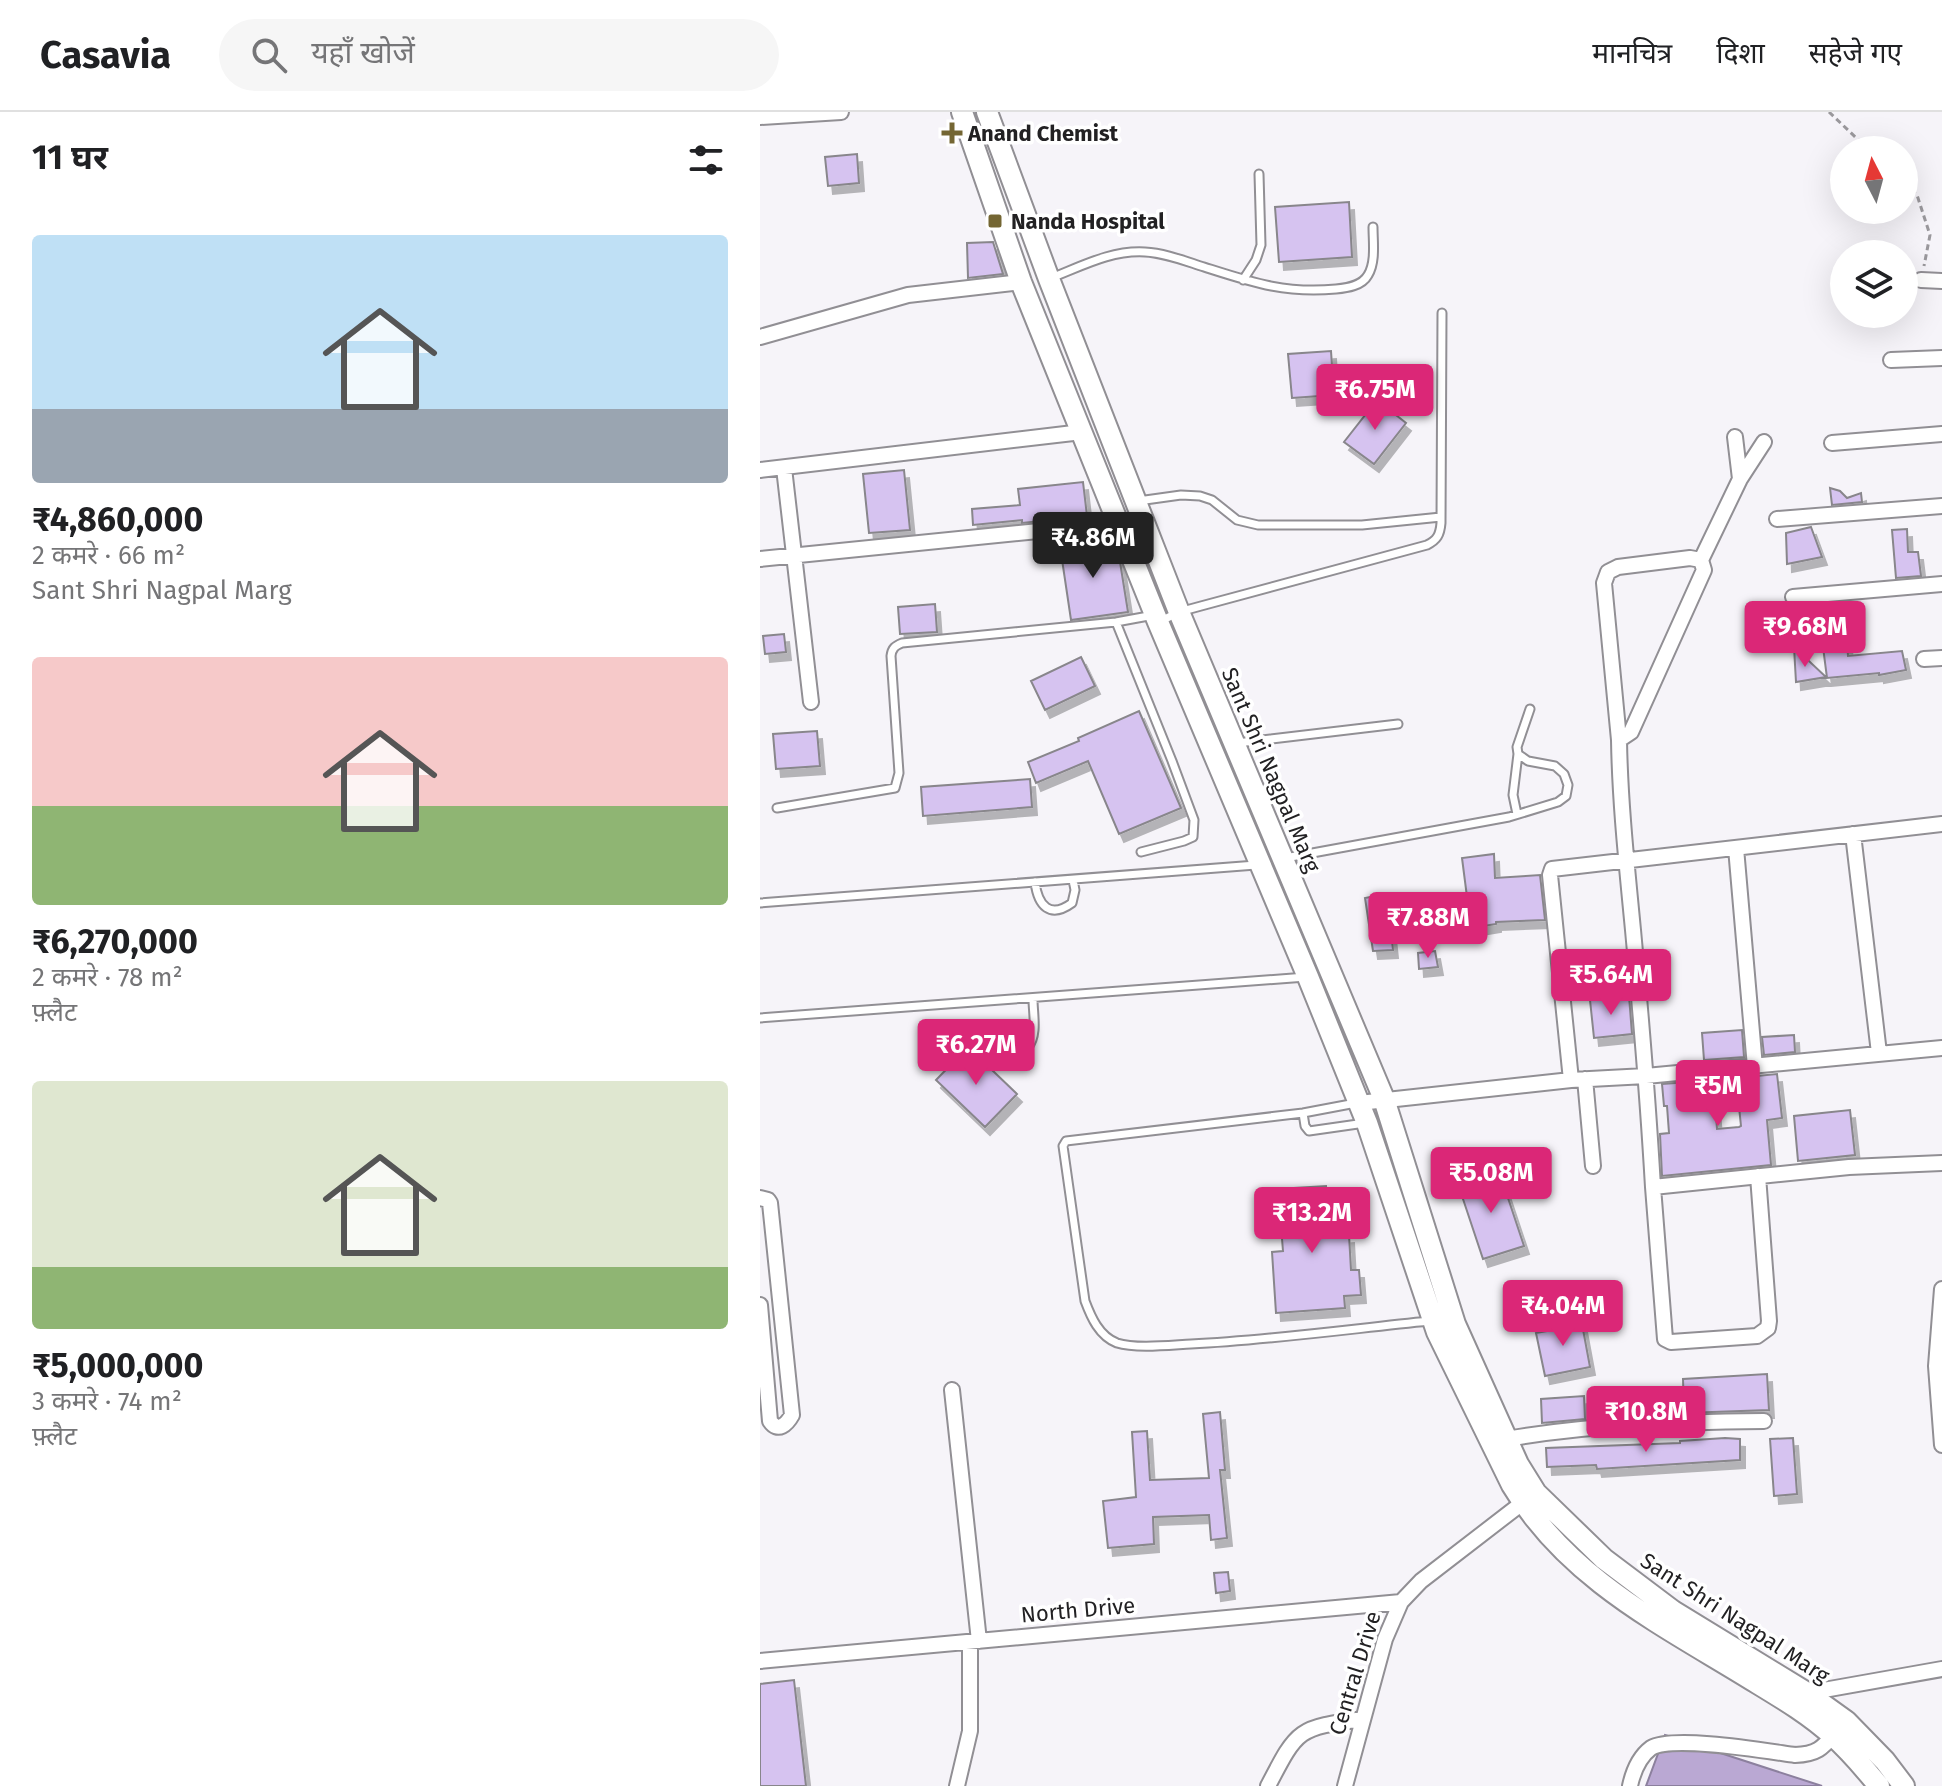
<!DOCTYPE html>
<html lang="hi">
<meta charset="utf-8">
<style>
:root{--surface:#fff;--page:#f6f6f6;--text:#202124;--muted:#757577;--line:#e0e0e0;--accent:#db2777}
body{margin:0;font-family:"Fira Sans","Noto Sans Devanagari",sans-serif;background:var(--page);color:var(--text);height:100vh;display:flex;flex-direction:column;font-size:30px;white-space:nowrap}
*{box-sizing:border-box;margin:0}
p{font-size:26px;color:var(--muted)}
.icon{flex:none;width:44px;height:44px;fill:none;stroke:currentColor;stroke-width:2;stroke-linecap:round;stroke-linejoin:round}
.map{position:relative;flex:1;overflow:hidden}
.sheet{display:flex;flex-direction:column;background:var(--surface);width:760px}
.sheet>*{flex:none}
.needle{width:52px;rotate:354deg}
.tools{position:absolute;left:1070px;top:24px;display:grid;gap:16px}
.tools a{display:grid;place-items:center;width:88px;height:88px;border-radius:50%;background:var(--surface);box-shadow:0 8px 32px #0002;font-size:40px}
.price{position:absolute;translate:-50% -68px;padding:0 18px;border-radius:8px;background:var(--accent);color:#fff;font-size:26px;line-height:52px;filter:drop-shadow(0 2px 4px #0008)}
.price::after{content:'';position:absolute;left:50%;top:48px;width:24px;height:18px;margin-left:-12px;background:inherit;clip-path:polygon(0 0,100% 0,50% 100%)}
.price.active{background:#222;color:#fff}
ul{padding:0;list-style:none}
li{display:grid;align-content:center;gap:16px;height:424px;padding:0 32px}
li span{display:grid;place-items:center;height:248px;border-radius:8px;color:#555}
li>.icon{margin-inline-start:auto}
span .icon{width:144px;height:144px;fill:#fffc;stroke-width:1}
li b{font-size:34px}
h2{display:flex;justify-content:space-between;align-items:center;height:96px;padding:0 32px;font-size:34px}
header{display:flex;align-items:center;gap:48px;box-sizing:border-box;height:112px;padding:0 40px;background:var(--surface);border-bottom:2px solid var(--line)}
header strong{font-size:38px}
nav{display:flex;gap:44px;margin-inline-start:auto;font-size:28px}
.search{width:560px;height:72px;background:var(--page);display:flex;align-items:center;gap:20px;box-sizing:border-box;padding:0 28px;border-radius:44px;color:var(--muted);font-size:30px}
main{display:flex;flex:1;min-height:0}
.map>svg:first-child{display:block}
</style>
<header>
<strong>Casavia</strong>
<div class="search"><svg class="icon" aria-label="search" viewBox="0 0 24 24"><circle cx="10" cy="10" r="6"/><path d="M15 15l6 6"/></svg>यहाँ खोजें</div>
<nav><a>मानचित्र</a><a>दिशा</a><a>सहेजे गए</a></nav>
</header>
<main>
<section class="sheet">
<h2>11 घर<svg class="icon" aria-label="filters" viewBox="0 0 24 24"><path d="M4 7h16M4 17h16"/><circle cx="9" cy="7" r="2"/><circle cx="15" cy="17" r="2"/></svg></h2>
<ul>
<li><span style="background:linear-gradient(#bfe0f5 70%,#9aa5b1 0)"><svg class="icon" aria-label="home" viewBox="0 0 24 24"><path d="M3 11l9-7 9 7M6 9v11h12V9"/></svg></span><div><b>₹4,860,000</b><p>2 कमरे · 66 m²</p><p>Sant Shri Nagpal Marg</p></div></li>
<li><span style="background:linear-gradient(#f6c9c9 60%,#8fb573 0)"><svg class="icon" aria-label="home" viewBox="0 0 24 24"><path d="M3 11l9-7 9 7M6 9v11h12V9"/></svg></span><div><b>₹6,270,000</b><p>2 कमरे · 78 m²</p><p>फ़्लैट</p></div></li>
<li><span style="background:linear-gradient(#dfe7d0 75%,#8fb573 0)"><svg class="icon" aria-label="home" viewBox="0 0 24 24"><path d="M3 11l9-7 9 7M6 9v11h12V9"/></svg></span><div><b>₹5,000,000</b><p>3 कमरे · 74 m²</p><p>फ़्लैट</p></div></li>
</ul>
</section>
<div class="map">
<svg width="1182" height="1674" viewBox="0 0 1182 1674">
<defs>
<filter id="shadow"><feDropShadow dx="5" dy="8" stdDeviation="0" flood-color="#0004"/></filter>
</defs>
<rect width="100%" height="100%" fill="#f6f4f9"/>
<path fill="#baa8d3" stroke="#8c809e" stroke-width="2" d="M905,1623L1062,1674H886Z"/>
<path fill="#d6c3f0" stroke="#88868b" stroke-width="2" filter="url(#shadow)" d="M97,42L99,71L68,74L65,45Z
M589,90L592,145L519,150L515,95Z
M233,130L243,162L208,166L207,131Z
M571,239L574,283L532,286L528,242Z
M617,288L646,311L614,352L584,330Z
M144,358L150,418L109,421L103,362Z
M323,370L327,404L262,411V408L213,413L212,397L260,393L258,377Z
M1070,376L1080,379L1087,386L1101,381L1102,390L1072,393Z
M1051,415L1062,445L1027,452L1026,421Z
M1147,417L1148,440H1158L1161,464L1136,466L1132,418Z
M350,427L360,450L368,500L311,508L300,434Z
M175,492L177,520L140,522L138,495Z
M1068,502L1073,529H1087L1088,544L1142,539L1146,558L1119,563V561L1067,566L1059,504Z
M24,522L26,540L5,542L3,524Z
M1034,535L1066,565L1036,570Z
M321,545L335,574L285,598L271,569Z
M379,599L421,696L359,722L328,649L276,671L268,650L319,629L318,626Z
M57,619L60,654L16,657L13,622Z
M270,667L272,695L163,704L161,675Z
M734,742L735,766L780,763L785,808L736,810V812L711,816L702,746Z
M621,783L627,820H631L633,838L613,839L605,786Z
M675,839L678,855L659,857L658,841Z
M869,884L872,922L834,926L830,888Z
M982,918L984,945L944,948L942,921Z
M1034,923L1035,940L1004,943L1002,925Z
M208,935L257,982L225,1015L176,968Z
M1017,962L1022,1006L1007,1008L1011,1053L902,1064L900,1022L909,1021L907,994H904L902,972L943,969L945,992L955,991L957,1017L979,1015L981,1014L976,966Z
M1090,998L1095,1043L1038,1049L1034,1004Z
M739,1059L764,1134L723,1147L698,1072Z
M566,1074L567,1094H577L578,1124L589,1123L591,1158H599L601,1183L584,1184L585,1196L516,1201L512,1140L523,1139L518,1077Z
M800,1201L803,1216L822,1212L830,1255L785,1264L776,1221L793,1218L790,1203Z
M1007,1262L1009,1298L924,1301L923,1267Z
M824,1284L825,1307L782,1311L781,1287Z
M460,1300L465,1358H460L467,1426L451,1428L449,1403L393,1405L394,1432L348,1436L343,1389L376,1385L372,1320L387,1319L390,1368L449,1366L443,1302Z
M965,1326L980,1327V1348L837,1357L836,1353L787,1355L786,1336L920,1331V1329Z
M1033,1326L1037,1382L1014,1384L1010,1327Z
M468,1460L470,1479L456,1481L454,1461Z
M34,1568L46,1674H0V1572Z"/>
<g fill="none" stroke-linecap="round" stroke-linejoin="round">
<defs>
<path id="service" d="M291,166C322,154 351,138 385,140C405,141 425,149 444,155C491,170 525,182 576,177C587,176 602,174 608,163C616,150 613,130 613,115
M483,168L496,148L501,133L499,62
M378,389L421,383L440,384L452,388L477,408L498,413H602L681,405
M356,510L412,649L434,708L433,725L424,729L381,740
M399,510L419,500L441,494L667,433C677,428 680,423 681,411L682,201
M477,631L638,612
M17,696L135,676L139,661L131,544C132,536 135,534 142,531L356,510L394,503
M757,702L753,683L758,642
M525,746L749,705L798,690L806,684L808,673L804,662L795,654L768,649L758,642L757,635L770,597
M275,770C278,794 290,807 312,791L315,778L313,768
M0,791L496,753
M0,906L546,865
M224,941L268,935C278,923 273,902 273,887
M596,991L543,1001L306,1029L303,1034L325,1189C331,1205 339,1224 357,1231C376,1237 411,1233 431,1232C511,1228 590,1217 669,1209
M543,1001L545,1014L549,1019L605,1011"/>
<path id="minor" d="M0,5L81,0
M1161,168L1182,169
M0,225L148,183L261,170
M1131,248L1182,246
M975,325L980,367L941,448L944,458L871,620L859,628C860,691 867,755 873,818C881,904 888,989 893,1075L1089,1055L1182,1051
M1072,331L1182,322
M24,356L51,590
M0,358L322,320
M980,367L1004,330
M1017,407L1182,394
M0,447L358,411
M1033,485L1182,472
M1164,547L1182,546
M859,628L844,471L848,460L858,455L930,446L941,448
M1093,722L1119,941
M976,736L995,955
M825,967L833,1054
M811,968L790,763L792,757L1182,712
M599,991L811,968L886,964L1182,936
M893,1075L905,1227L911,1230L997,1224L1008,1216L1009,1209L998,1064
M0,1086L8,1088L10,1091L32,1303C27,1312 18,1321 10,1309L0,1193
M1182,1177L1176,1254L1182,1333
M192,1278L219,1529
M747,1327C832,1312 918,1310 1004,1309
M0,1549L641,1490
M1047,1581L1182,1557
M197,1674L210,1619V1530
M508,1674C538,1616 538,1616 603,1607
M585,1674L625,1527L641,1490L661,1469L770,1385
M870,1674C873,1660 879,1645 891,1636C913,1623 1006,1639 1035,1643C1059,1642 1063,1635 1078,1618"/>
<path id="secondary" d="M202,0L261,170L398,510L548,865L607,1011L677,1220L752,1373C808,1467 903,1513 992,1568C1020,1585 1049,1602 1073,1624C1090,1639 1105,1657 1119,1674
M227,0L289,167L419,500L624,987L695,1212L758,1352L776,1381L844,1447L913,1499L1047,1581L1086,1609L1125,1649L1144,1674"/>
</defs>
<use href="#service" stroke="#918f94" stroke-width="11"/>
<use href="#minor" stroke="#918f94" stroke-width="18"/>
<use href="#secondary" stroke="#918f94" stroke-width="24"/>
<path stroke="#9a989c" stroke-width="3" stroke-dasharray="6 4" stroke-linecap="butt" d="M1069,0L1109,38
M1144,70L1157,83L1170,123L1164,154"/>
<use href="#service" stroke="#fff" stroke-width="7"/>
<use href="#minor" stroke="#fff" stroke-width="14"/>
<use href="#secondary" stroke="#fff" stroke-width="20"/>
</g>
<g fill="#746633" stroke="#fff" stroke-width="3">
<path d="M188 9h8v8h8v8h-8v8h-8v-8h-8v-8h8z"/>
<rect x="227" y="101" width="16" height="16" rx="4"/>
</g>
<g text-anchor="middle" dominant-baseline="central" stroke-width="7" stroke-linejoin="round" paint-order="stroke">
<g font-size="22" font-weight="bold" fill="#222123" stroke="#fff" text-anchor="start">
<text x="208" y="21">Anand Chemist</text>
<text x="251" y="109">Nanda Hospital</text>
</g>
<g font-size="22" fill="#222123" stroke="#fff">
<text transform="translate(511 658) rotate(67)">Sant Shri Nagpal Marg</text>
<text transform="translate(318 1498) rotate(-5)">North Drive</text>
<text transform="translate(975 1506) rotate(33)">Sant Shri Nagpal Marg</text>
<text transform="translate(595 1561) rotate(-73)">Central Drive</text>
</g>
</g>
</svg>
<div class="tools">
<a><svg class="needle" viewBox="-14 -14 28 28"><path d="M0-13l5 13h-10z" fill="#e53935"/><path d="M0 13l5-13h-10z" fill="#757577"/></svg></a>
<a><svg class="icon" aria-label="layers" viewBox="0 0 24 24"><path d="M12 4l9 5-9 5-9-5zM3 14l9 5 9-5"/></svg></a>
</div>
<b class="price" style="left:615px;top:320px">₹6.75M</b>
<b class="price active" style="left:333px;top:468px">₹4.86M</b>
<b class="price" style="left:1045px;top:557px">₹9.68M</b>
<b class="price" style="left:668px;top:848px">₹7.88M</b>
<b class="price" style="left:851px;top:905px">₹5.64M</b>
<b class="price" style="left:216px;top:975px">₹6.27M</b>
<b class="price" style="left:958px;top:1016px">₹5M</b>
<b class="price" style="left:731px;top:1103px">₹5.08M</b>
<b class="price" style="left:552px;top:1143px">₹13.2M</b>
<b class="price" style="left:803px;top:1236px">₹4.04M</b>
<b class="price" style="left:886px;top:1342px">₹10.8M</b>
</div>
</main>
